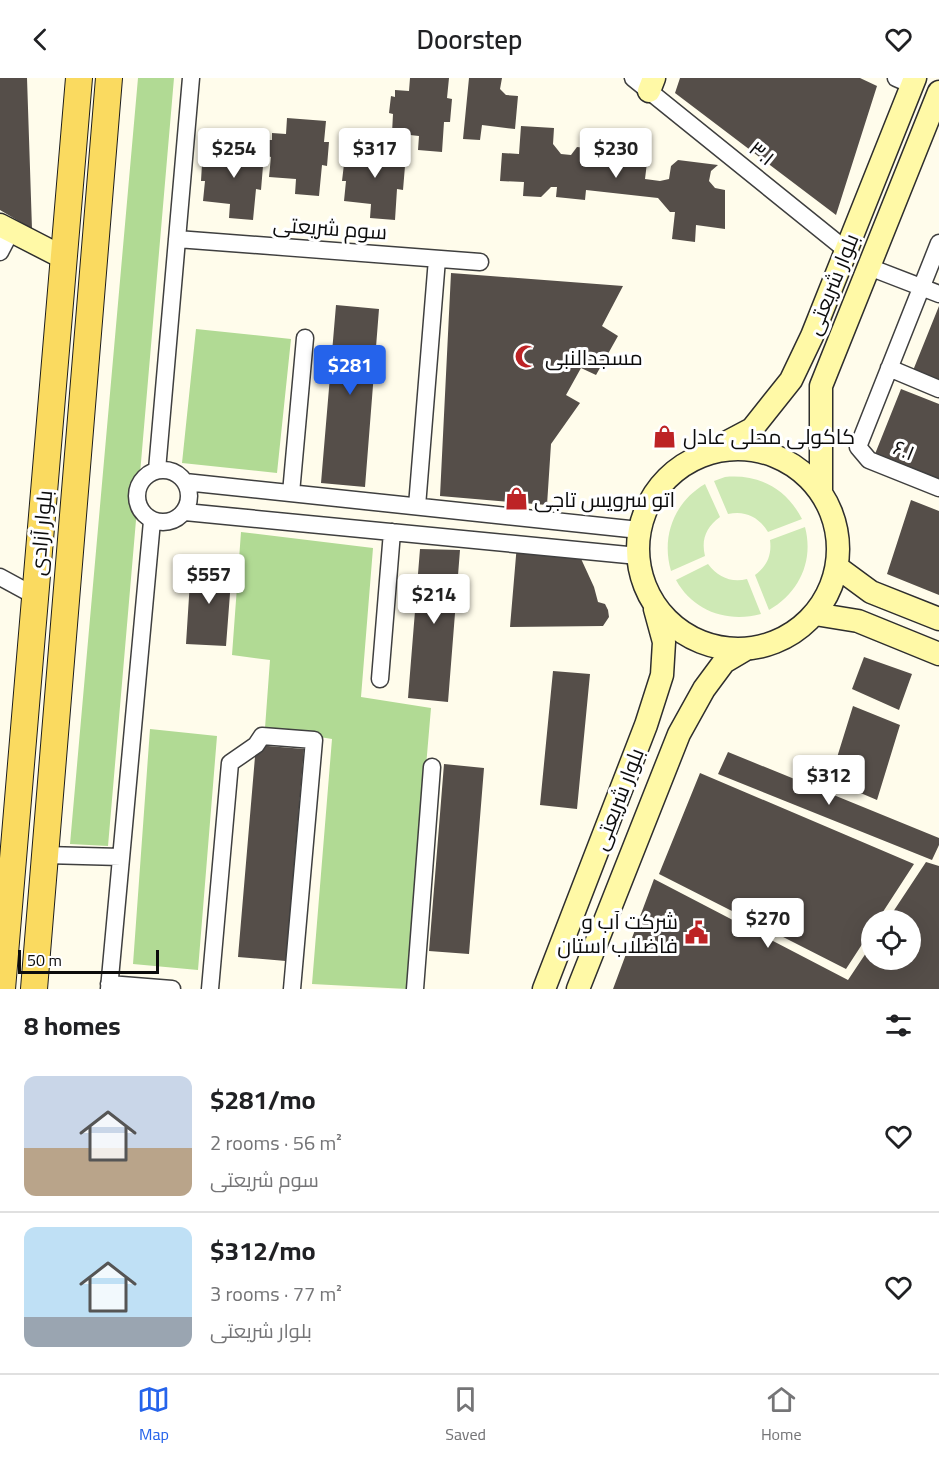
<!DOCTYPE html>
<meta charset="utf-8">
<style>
:root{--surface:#fff;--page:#f2f2f2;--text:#202124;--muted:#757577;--line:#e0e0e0;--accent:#2563eb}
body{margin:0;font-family:Georgia,Cairo,serif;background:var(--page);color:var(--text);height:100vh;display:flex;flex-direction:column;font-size:22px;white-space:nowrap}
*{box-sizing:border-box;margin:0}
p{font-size:20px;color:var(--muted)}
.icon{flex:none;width:33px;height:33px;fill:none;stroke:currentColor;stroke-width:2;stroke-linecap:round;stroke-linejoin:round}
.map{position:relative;height:911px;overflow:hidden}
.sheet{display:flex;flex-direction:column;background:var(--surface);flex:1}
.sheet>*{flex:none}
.fabs{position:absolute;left:861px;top:832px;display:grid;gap:12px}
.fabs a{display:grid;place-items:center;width:60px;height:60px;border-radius:50%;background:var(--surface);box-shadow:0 6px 24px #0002;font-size:30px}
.scale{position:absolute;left:18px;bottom:15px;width:141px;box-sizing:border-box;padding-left:6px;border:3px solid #0c0c0c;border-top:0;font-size:16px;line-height:21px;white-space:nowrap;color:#0c0c0c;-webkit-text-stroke:4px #fff;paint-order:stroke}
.price{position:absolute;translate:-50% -51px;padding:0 14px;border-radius:6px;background:#fff;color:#222;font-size:20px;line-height:39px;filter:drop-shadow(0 2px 3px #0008)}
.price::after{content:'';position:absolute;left:50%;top:36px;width:18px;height:14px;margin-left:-9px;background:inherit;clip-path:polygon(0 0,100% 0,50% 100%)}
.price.selected{background:var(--accent);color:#fff}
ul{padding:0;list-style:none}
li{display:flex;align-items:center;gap:18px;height:150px;padding:0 24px}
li+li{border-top:2px solid var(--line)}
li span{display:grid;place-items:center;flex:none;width:168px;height:120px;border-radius:12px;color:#555}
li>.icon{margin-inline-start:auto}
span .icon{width:72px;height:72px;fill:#fffc;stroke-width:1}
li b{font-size:26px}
h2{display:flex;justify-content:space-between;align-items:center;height:72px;padding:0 24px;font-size:26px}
header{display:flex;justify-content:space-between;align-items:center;height:78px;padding:0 24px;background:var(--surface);font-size:27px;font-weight:600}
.dock{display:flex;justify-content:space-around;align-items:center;height:84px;border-top:2px solid var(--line);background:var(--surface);font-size:16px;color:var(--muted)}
.dock a{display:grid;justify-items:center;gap:3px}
.dock .selected{color:var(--accent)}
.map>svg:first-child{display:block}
</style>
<header><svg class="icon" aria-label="back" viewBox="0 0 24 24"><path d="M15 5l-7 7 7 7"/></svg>Doorstep<svg class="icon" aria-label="heart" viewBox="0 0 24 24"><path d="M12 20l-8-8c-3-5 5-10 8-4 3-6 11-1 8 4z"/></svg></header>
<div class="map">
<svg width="939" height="911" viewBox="0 0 939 911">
<rect width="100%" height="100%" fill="#fffceb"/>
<path fill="#cee9b5" d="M725,399C759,396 786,410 802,441L768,454C759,439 745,432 728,436L714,403Z
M705,406L720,439C706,449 701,462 705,478L671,493C661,459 674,424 705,406Z
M805,449C814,483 799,515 769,532L755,497C767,488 772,477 770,462Z
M708,486C718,499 731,505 747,501L761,536C727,545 693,533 676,502Z"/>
<path fill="#b1da94" d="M138,0H174L108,768L70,766Z
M196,251L291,261L277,395L182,385Z
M241,454L373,470L361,619L431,630L407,911L312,906L332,661L265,650L270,582L232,577Z
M150,651L217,658L198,892L133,886Z"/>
<path fill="#554e49" d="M0,0H27L32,151L0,132Z
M410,0H449L447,20L452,21L450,44H444L442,74L418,72L419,58L392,55L393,36L389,35L391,18L395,19V12L409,13Z
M469,0H502L500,11L506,17L518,18L515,51L482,47L480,62L463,61Z
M680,0H860L877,8L836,137L675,15Z
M287,40L326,43L324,64H329L327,88L322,87L319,118L295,116L296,101L269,99L271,79L267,78L268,62H272V55L286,56Z
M521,48L554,50L553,66L561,76L571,77L577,69L595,71L598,81L609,82L615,76L616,65L649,68L645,101L660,103L669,101L671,88L678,82L718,87L711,93L709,103L715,110L725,112V151L696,147L695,164L672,161L675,134H670L658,120L586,112L585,122L556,119L557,109H551L541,119L523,118L524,104L500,103L502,75L519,76Z
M221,64L260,67L258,88H263L261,112L256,111L253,142L229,140L230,126L203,123L205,103H201L202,86H206V79L220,80Z
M363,64L401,67L400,88H405L403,112L397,111L395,142L370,140L371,126L344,123L346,103H342L344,86H347L348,79L362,80Z
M451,195L623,208L602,248L618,258L596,297L581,290L566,317L580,325L551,366L547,427L440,418Z
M336,227L379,231L365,409L321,405Z
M939,228V306L912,295Z
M901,311L939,326V401L875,376Z
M911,422L939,433V517L887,496Z
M517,466L577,472L594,509L598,524L605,526L608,532L609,539L603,548L510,549Z
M420,471L460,472L448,624L408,620Z
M191,487L232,489L226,568L186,566Z
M864,579L912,596L899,632L852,611Z
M553,593L590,596L577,731L540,727Z
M853,628L900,647L877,722L830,702Z
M256,667L304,671L286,883L238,879Z
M728,674L939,760V767L932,782L718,696Z
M444,686L484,690L469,876L429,873Z
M700,695L914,786L877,843H872V851L846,891L659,796Z
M926,784L939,788V911H613L654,801L848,902L872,866V882H910V843H887Z"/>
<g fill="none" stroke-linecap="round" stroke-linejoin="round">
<defs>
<path id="street" d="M633,0L846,172
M896,0L912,7
M177,161L480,184
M939,165L858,369L869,382L939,410
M0,174L11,153
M869,189L939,216
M889,290L939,311
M137 418a26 26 0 1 1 52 0a26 26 0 1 1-52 0Z
M157,392L191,0
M185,404L639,452
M291,415L305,260
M417,428L437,181
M185,434L638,478
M0,499L35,518
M380,601L392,454
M45,777L121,779
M109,906L172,911
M109,911L152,443
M210,911L230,685L256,667L262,658L314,662L292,911
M415,911L432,689"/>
<path id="secondary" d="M649,13L654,0
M0,147L64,180
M718,369L752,351L791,302L812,258L915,0
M638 471a100 100 0 1 1 200 0a100 100 0 1 1-200 0Z
M821,415V308L939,14
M837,489L871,514L939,541
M815,536L858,543L939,576
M544,911L646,647L662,597L664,564L655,531
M578,911L679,656L704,611L724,584L746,571"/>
<path id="primary" d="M2,911L79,0
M34,911L109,0"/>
</defs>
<use href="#street" stroke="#3f3f3f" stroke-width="19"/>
<use href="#secondary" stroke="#2e2e2e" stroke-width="25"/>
<use href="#primary" stroke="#1d1d1d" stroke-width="28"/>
<use href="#street" stroke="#fff" stroke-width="16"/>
<use href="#secondary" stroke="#fff9a6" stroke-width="22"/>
<use href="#primary" stroke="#fada60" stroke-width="26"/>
</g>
<defs>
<symbol id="mosque-bare" viewBox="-9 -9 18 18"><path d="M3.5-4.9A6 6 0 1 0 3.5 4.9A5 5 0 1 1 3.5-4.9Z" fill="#bd2325" stroke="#fff" stroke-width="2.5" paint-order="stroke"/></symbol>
<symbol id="shop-bare" viewBox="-9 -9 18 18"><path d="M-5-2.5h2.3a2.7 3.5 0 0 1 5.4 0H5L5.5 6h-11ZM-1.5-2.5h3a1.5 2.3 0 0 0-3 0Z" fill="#bd2325" stroke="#fff" stroke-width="2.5" paint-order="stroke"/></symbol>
<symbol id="civic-bare" viewBox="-9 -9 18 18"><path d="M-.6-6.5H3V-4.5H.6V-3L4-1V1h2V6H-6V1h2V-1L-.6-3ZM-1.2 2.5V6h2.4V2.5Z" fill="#bd2325" stroke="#fff" stroke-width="2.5" paint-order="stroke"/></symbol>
</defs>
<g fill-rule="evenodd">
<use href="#mosque-bare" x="510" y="262" width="33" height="33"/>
<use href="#shop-bare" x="648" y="342" width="33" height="33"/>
<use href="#shop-bare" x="500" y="404" width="33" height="33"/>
<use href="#civic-bare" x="680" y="838" width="33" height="33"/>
</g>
<g text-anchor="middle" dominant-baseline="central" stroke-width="6" stroke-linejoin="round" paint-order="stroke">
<g font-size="21" fill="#0c0c0c" stroke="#fff">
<text transform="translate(762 75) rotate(39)">۳.۱</text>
<text transform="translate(330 150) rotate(4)">سوم شریعتی</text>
<text transform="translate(832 206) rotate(-68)">بلوار شریعتی</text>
<text transform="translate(904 372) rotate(22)">۶.۱</text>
<text transform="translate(41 455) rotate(-85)">بلوار آزادی</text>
<text transform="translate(618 721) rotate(-69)">بلوار شریعتی</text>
</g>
<g font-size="21" fill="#0c0c0c" stroke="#fff" text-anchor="start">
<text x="545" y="279">مسجدالنبی</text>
<text x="683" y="358">کاکولی محلی عادل</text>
<text x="534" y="421">اتو سرویس تاجی</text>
<text x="678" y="843" text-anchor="end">شرکت آب و<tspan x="678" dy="24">فاضلاب استان</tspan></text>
</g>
</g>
</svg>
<div class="fabs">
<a><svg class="icon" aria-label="locate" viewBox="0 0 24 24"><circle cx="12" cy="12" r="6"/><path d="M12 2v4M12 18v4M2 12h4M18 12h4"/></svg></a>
</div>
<div class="scale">50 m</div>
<b class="price" style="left:234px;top:101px">$254</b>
<b class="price" style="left:375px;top:101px">$317</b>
<b class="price" style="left:616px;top:101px">$230</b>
<b class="price selected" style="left:350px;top:318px">$281</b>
<b class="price" style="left:209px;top:527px">$557</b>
<b class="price" style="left:434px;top:547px">$214</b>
<b class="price" style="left:829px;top:728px">$312</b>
<b class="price" style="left:768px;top:871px">$270</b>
</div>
<section class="sheet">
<h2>8 homes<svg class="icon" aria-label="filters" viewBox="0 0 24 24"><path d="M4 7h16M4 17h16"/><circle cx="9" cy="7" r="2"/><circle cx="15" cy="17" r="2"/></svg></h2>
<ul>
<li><span style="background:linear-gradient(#c9d6e8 60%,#b9a48a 0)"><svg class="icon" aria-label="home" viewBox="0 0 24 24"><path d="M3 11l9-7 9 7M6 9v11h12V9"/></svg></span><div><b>$281/mo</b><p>2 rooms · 56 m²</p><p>سوم شریعتی</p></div><svg class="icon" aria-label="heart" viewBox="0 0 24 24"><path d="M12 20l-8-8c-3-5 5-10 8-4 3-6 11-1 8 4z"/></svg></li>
<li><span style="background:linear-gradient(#bfe0f5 75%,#9aa5b1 0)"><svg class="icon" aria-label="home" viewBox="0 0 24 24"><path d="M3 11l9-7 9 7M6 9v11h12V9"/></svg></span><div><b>$312/mo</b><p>3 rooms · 77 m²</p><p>بلوار شریعتی</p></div><svg class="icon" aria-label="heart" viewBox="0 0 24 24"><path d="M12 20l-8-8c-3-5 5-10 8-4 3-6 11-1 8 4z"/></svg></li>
</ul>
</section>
<nav class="dock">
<a class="selected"><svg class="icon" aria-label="map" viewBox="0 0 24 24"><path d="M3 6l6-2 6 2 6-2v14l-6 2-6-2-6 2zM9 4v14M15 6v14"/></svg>Map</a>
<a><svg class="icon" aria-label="saved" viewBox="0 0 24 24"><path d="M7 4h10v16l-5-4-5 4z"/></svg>Saved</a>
<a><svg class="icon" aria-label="home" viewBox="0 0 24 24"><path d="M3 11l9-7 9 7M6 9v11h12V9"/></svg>Home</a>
</nav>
